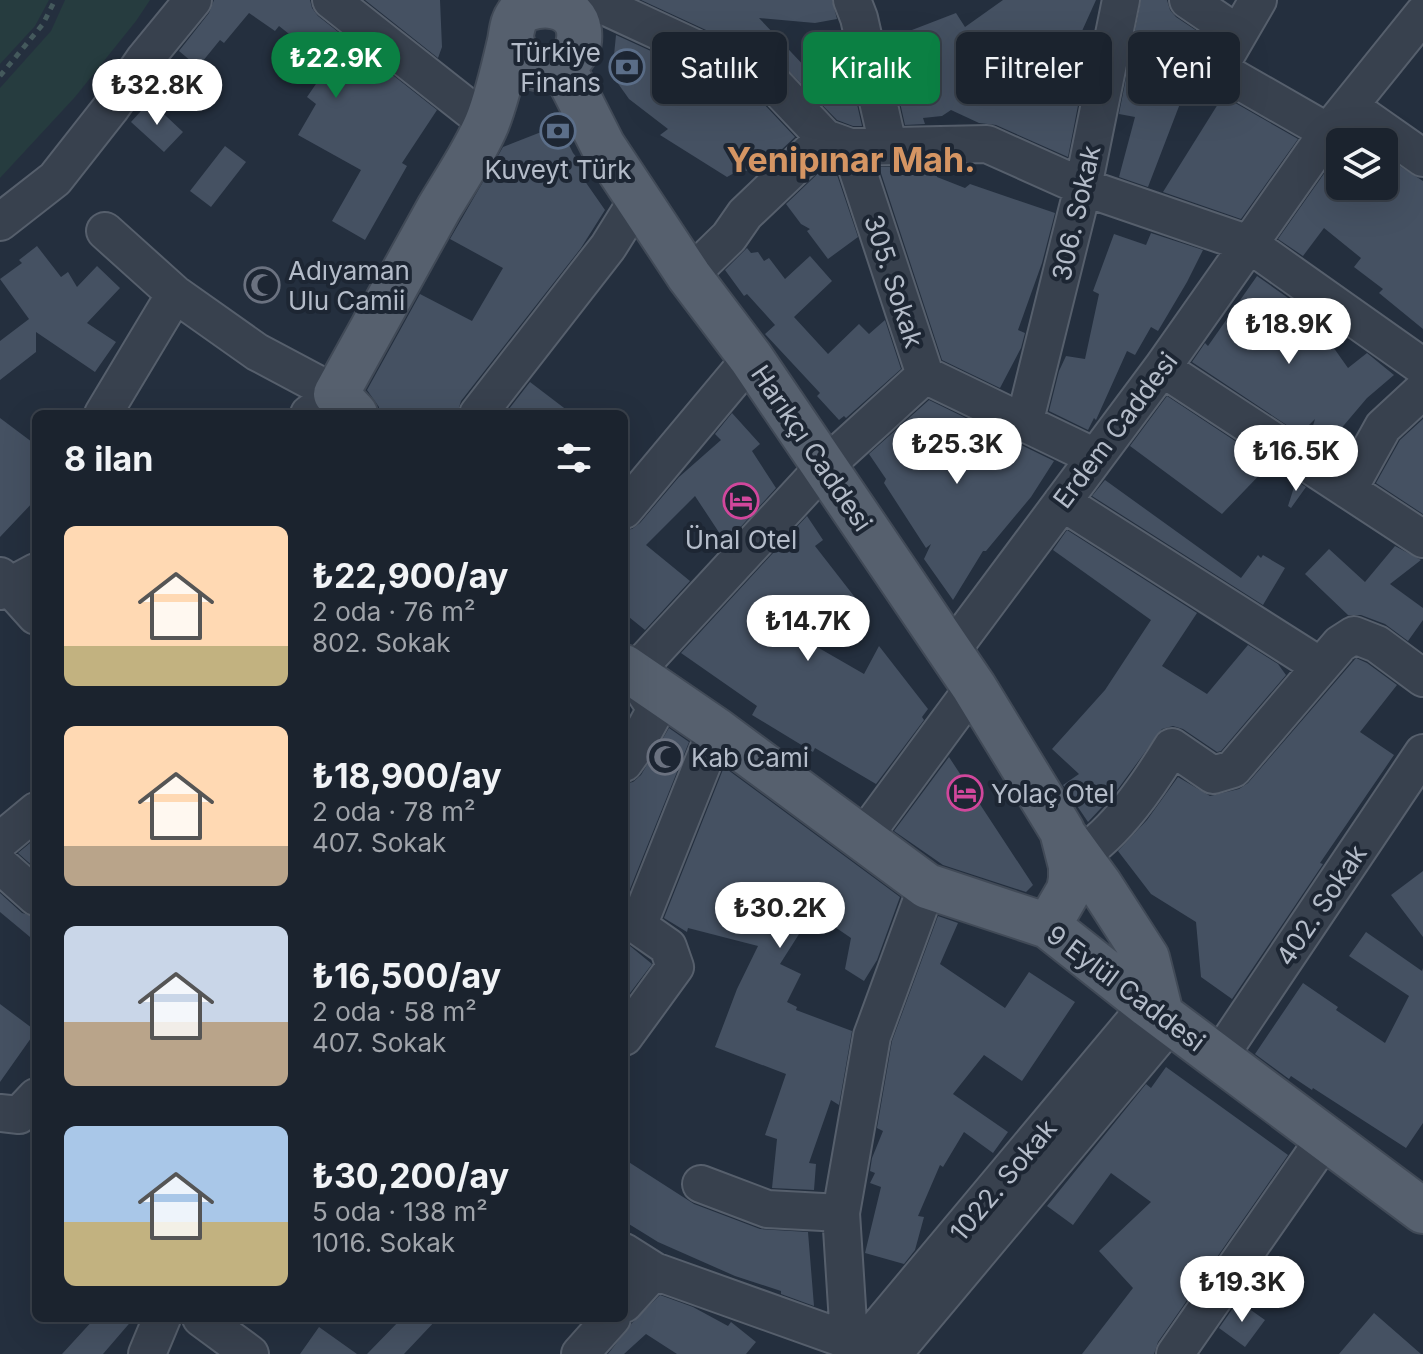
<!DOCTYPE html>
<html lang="tr">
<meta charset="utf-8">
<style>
:root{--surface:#1b232e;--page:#242b36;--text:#f1f3f6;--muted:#a0a4aa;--line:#39404a;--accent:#0b8043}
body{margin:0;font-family:Inter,sans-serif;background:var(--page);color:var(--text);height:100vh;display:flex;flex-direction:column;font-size:30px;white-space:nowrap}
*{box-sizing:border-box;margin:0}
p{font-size:26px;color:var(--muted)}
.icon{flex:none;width:44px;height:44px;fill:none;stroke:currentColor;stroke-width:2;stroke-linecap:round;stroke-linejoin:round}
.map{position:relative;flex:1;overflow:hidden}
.side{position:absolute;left:32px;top:410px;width:596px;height:912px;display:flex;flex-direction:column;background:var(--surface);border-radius:12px;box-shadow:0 8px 32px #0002,0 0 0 2px var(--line)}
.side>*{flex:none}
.hud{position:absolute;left:652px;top:32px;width:650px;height:72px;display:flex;gap:16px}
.controls{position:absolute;left:1326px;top:128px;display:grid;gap:16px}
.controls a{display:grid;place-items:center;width:72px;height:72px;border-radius:12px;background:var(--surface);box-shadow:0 8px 32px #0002,0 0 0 2px var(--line);font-size:40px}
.price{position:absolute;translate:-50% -68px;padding:0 18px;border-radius:28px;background:#fff;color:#222;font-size:26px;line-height:52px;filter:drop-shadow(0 2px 4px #0008)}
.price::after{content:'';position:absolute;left:50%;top:48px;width:24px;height:18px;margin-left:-12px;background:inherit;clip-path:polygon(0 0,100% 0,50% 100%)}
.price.on{background:var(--accent);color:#fff}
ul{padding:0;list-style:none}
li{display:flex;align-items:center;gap:24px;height:200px;padding:0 32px}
li span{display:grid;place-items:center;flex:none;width:224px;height:160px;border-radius:12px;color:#555}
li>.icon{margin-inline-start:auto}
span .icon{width:96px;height:96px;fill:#fffc;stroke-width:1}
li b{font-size:34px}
h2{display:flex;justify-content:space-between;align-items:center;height:96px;padding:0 32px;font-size:34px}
.tag{padding:0 28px;border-radius:12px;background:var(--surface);box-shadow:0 8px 32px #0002,0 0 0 2px var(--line);font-size:28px;line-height:72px}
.tag.on{background:var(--accent);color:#fff}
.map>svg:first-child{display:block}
</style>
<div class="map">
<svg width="1423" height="1354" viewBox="0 0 1423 1354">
<rect width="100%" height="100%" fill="#242f3e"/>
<path fill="#263c3f" d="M0,0H49L35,26L0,64Z
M65,0H150L136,21L75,97L0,178V88L51,31Z"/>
<path fill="#455162" d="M214,0H310L312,8L318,16L437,110L402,163L407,166L365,240L332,221L361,170L298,135L316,104L307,97L318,81L291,60L303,45L279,26L275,31L249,13L224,43L220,40L198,67L179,51L209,13Z
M365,0H440L442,47L438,58Z
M641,0H832L837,19L815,23L759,18L808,70L846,56L862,126H853L837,120L784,66Z
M1003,0H1096L1073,51L1067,88L1081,90L1068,157L996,125L979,123L951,110L942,116L923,118L925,124L905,125L886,40L956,13L965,27Z
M1141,0H1167L1170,10L1176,17L1206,37L1201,48L1196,46L1181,101L1148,187L1119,177L1135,117L1119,114Z
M616,35L762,102L795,137L761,169L736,172L727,177L660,135L668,129L629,99L612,75Z
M1223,96L1298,139L1241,219L1163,192Z
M150,101L183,132L164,152L131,122Z
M559,125L573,153L588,171L582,177L605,210L581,248L461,401L457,414H379V407L367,390L420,294L472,321L503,268L450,239L503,147Z
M225,146L246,162L211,207L190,191Z
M1340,151V186H1384V156L1423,181V329L1379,293L1383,289L1354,267L1361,258L1324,228L1303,256L1278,239Z
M830,162L833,163L858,237L828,259L807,231L810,229L801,224L786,204Z
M935,166L937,177L965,188L970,184L1055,213L1042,263L1018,330L1025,333L1021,348L1000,388L942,360L879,167Z
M1151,233L1203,250L1187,282L1158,331L1151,327L1135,355L1127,351L1096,420L1094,418L1088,430L1049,411L1059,371L1066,356L1085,359L1099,294L1093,291L1114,234L1146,245Z
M37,246L61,277L68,272L77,287L97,266L120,288L87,323L116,342L95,372L36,332V352L0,380V341L29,319L0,279L22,263L19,260Z
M747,248L751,253L758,252L764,261L769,258L785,279L810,256L832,281L794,317L828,354L859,324L869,334L885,320L901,369L846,418L844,416L839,420L817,396L820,393L765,334L775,325L747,294L744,296L725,270Z
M1257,276L1298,305L1295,311L1331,344L1348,368L1367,353L1394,375L1367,398L1339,431L1344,435L1331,454L1309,439L1315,419L1300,434L1192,362L1205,343L1208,346Z
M530,382L572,414H505Z
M1167,396L1270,464L1222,514L1130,446Z
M929,400L1054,461L1031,497L986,551H983L953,600L924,559L931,544L926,548L884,483L886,479L869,454Z
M732,413L760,444L752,451L776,488L726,543L695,496L646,545L690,581L645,630L624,613V530L632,529L640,523L679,477L721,440L715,434Z
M0,418L36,445V499L0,537Z
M1423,419V514L1376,483L1400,440Z
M1105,480L1241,578L1258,555L1261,558L1263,555L1285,568L1263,605L1092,496Z
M1296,481L1306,487L1291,508L1288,506Z
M807,516L823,540L815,546L857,600L805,640L864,674L879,646L928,709L922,717L924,720L876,784L815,748L813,752L752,715L757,706L681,653Z
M1067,530L1197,613L1162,666L1207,694L1248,645L1278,664L1286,675L1221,751L1217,752L1183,729L1173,726L1162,729L1115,793L1088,822L1063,785L1079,774L1052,749L1105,690L1151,620L1053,550Z
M1395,546L1421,560L1390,584L1423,608V620L1408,641L1385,624L1361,615H1348L1305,574L1329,549L1365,582Z
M1356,658L1367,663L1397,685L1360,732L1394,755L1320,863L1323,864L1232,999L1201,977L1196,922L1151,894L1118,851L1147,820L1178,777L1210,796L1239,789L1248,783Z
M669,728L689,742L624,904V784L633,782L641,775Z
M949,757L1033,885L1026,892L943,865L894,831Z
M724,767L900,897L877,960L864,981L845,969L851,938L813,912L780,964L801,974L787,1002L797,1007L796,1010L852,1031L839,1105L831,1100L809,1163L816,1164L814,1190L772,1188L777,1139L765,1135L786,1074L715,1047L737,989L758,946L688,928L687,932L664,918Z
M36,838V869L18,853Z
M1423,871V937L1391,895Z
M0,893L22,913L36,917V942L0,912Z
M938,916L958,923L940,964L1005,1008L1029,972L1075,1002L1022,1081L984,1055L953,1094L1008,1132L993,1153L964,1132L943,1167L940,1165L918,1216L924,1217L915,1250L904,1264L865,1253L881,1187L870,1183L875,1173L870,1171L872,1158L883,1131L877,1128L892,1041Z
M1366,932L1422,971L1423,968V1123L1406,1148L1313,1088L1312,1090L1291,1076L1289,1079L1255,1054L1303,983L1338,1007L1336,1010L1385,1043L1409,996L1349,956Z
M624,941L652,964L624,1001Z
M0,1004L36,1031L0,1082Z
M1166,1067L1288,1155L1158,1342L1154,1354H1082L1133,1288L1099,1251L1151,1202L1111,1173L1073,1225L1047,1206L1146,1084L1151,1088Z
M624,1159L694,1204L760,1229L808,1232L814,1306L781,1294V1291L735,1276L658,1242L624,1221Z
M660,1295L693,1307L728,1326L731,1322L756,1342L746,1354H677L646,1334L624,1354H608L632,1323Z
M1238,1301L1265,1320L1245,1347L1219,1328Z
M1374,1313L1421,1354H1339Z
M95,1318H134L103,1354H62Z
M402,1318H438L404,1354H367Z
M319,1327L357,1354H300Z"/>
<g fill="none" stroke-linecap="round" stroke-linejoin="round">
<defs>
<path id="minor" d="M331,0L487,123
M852,0L859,18L888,145
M1188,0L1238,34
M1258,0L1218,69L1328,132
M602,5L775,85L825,138L850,147L925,375L1095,457
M1349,106L1423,158
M850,147L987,144L1083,187L1249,244L1423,367
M0,222L55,179L110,109L144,60L193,0
M105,231L175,294L257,352L336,394L309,414
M689,276L729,237L745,214L825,138
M1162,368L1423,539
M103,414L175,294
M478,414L608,247L638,199
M1024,424L1083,187L1121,0
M1348,490L1383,427L1423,390
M1062,502L1320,666
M624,510L751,358
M0,576L36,616
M0,591L36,572
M949,654L1162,368L1328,132L1423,14
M624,763L634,749L656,709L633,674L824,467L925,375
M862,839L974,687
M0,841L36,811
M1079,856C1117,832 1149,784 1172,747L1213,775L1233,769L1340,644L1354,635L1377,644L1423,678
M0,865L36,897
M624,1037L675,967L668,947L638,926L716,730
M1219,1057L1423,753
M0,1113L19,1115L36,1097
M701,1184L767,1209L841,1213
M624,1252L654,1271L850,1341
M624,1304L654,1271
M201,1318L250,1354
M147,1354L162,1318
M580,1354L612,1318
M850,1354L841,1213L872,1036L927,886
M856,1354L1148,1005
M893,1354L1171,1022
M1175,1354L1326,1137"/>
<path id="major" d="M562,65L603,146L689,276L751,358L974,687L1062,831L1071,866V879L1069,890L1048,926
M355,414L336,394C370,332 405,270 439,208C455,181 475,152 487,123C497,98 504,67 510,41C512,30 512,22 519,13C538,0 576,3 579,31C584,76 517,85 511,37
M624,667L716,730L927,886L1048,926L1148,1005L1423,1211
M1065,837L1100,885L1147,958L1161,1014"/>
</defs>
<use href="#minor" stroke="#565f6c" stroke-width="40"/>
<use href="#major" stroke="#414a57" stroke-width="48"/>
<path stroke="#44595c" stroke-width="5" stroke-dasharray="6 6" stroke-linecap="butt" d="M0,76L43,24L55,0"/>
<use href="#minor" stroke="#38414e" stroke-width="36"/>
<use href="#major" stroke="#56606e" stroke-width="44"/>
</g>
<defs>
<symbol id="bank-ring" viewBox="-11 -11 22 22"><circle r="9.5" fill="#1d2633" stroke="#5c6f8a" stroke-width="1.5"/><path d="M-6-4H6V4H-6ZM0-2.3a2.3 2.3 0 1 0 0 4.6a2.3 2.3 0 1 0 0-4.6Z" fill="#5c6f8a"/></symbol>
<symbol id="mosque-ring" viewBox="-11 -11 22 22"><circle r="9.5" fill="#1d2633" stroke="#6b7280" stroke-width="1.5"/><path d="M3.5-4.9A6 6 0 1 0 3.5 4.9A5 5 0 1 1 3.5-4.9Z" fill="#6b7280"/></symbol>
<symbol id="hotel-ring" viewBox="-11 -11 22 22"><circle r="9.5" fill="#1d2633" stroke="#d1479c" stroke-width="1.5"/><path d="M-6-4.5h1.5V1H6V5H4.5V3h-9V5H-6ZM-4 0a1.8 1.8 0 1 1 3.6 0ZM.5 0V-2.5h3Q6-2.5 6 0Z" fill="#d1479c"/></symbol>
</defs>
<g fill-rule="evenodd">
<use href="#bank-ring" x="607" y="47" width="40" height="40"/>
<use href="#bank-ring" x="538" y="111" width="40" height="40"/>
<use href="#mosque-ring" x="242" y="265" width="40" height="40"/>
<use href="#hotel-ring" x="721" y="481" width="40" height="40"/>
<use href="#mosque-ring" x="645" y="737" width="40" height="40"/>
<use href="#hotel-ring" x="945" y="773" width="40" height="40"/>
</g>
<g text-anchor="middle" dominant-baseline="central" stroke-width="8" stroke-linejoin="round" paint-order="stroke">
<g font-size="26" fill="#b4bcc9" stroke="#1d2633" text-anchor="start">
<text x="601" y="52" text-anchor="end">Türkiye<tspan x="601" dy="30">Finans</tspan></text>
<text x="558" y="169" text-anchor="middle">Kuveyt Türk</text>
<text x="288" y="270">Adıyaman<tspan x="288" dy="30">Ulu Camii</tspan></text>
<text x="741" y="539" text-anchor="middle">Ünal Otel</text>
<text x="691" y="757">Kab Cami</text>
<text x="991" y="793">Yolaç Otel</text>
</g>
<g font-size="26" fill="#b4bcc9" stroke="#1d2633">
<text transform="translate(1076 213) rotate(-77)">306. Sokak</text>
<text transform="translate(894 281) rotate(72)">305. Sokak</text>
<text transform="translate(1115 430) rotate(-53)">Erdem Caddesi</text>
<text transform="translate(812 448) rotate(56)">Harıkçı Caddesi</text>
<text transform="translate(1321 905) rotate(-56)">402. Sokak</text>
<text transform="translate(1126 988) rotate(37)">9 Eylül Caddesi</text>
<text transform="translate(1003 1180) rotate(-50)">1022. Sokak</text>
</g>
<g font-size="34" font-weight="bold" fill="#d59563" stroke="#1d2633">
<text x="851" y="159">Yenipınar Mah.</text>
</g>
</g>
</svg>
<div class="controls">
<a><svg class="icon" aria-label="layers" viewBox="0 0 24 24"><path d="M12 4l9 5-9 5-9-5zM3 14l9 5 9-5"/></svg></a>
</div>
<b class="price on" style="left:336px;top:100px">₺22.9K</b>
<b class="price" style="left:157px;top:127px">₺32.8K</b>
<b class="price" style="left:1289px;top:366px">₺18.9K</b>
<b class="price" style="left:957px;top:486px">₺25.3K</b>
<b class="price" style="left:1296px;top:493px">₺16.5K</b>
<b class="price" style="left:808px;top:663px">₺14.7K</b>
<b class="price" style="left:780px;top:950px">₺30.2K</b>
<b class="price" style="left:1242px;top:1324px">₺19.3K</b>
<div class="hud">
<a class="tag">Satılık</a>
<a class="tag on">Kiralık</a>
<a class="tag">Filtreler</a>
<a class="tag">Yeni</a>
</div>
<section class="side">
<h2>8 ilan<svg class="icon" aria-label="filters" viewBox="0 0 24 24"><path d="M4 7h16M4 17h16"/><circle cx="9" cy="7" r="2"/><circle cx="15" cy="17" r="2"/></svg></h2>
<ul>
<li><span style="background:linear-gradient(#ffd9b3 75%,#c2b280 0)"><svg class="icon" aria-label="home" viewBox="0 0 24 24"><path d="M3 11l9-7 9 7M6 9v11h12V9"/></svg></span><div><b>₺22,900/ay</b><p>2 oda · 76 m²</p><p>802. Sokak</p></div></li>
<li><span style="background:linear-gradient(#ffd9b3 75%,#b9a48a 0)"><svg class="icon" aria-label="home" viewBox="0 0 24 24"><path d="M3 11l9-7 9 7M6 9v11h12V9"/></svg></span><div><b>₺18,900/ay</b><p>2 oda · 78 m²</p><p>407. Sokak</p></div></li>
<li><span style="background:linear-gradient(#c9d6e8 60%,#b9a48a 0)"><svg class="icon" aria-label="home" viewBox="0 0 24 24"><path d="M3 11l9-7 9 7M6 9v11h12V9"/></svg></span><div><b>₺16,500/ay</b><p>2 oda · 58 m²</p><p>407. Sokak</p></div></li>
<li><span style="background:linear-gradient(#a9c7e8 60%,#c2b280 0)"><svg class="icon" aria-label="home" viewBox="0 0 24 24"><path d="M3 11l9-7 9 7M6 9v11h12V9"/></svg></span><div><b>₺30,200/ay</b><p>5 oda · 138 m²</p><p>1016. Sokak</p></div></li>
</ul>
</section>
</div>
